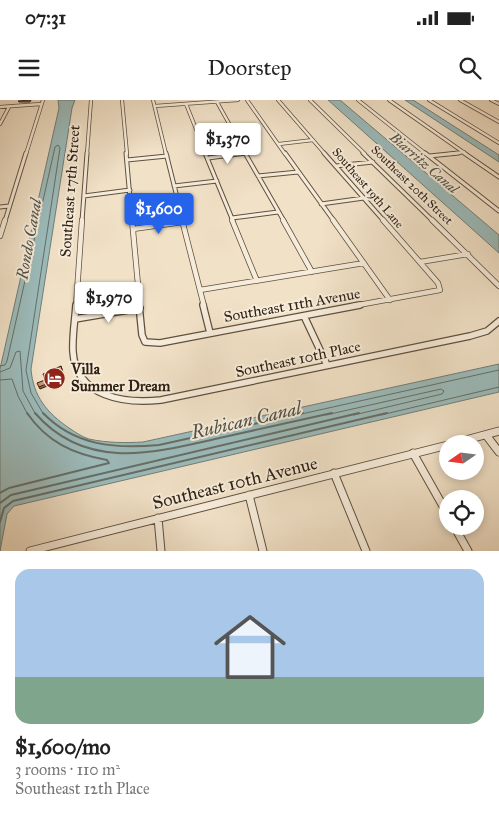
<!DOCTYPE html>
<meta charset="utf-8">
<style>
:root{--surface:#fff;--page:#f6f6f6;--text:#222;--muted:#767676;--accent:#2563eb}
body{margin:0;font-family:"IM FELL Great Primer",serif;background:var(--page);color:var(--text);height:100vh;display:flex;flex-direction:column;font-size:19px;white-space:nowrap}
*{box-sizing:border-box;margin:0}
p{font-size:16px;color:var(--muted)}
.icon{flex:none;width:28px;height:28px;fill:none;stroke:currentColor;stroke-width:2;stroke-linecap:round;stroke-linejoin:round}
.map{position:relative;height:451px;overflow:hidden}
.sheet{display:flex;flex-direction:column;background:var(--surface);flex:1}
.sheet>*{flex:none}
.needle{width:32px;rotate:256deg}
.buttons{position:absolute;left:439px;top:335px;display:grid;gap:10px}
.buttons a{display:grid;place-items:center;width:45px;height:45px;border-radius:50%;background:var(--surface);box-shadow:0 2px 8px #0003;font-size:25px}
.price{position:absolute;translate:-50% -42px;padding:0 11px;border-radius:5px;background:#fff;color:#222;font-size:16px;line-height:32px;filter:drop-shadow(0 1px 2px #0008)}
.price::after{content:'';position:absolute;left:50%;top:30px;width:15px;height:11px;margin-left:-8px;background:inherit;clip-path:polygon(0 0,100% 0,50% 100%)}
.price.selected{background:var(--accent);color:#fff}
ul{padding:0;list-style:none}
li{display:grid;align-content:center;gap:10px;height:265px;padding:0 15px}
li span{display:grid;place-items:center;height:155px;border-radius:15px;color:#555}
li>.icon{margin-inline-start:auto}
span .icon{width:90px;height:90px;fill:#fffc;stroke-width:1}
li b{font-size:21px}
.status{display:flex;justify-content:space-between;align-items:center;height:35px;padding:0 25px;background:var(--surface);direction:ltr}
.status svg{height:14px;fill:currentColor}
header{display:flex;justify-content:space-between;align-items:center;height:65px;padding:0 15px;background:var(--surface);font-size:22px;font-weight:600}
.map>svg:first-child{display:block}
</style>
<div class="status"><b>07:31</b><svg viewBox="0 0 49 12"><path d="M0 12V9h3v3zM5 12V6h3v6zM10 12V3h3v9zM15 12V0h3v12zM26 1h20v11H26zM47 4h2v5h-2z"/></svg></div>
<header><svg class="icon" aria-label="menu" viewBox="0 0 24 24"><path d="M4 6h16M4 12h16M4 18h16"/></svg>Doorstep<svg class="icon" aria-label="search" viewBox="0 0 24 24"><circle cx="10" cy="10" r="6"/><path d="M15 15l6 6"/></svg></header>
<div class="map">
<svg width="499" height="451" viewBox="0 0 499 451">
<rect width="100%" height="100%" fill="#f1e1c7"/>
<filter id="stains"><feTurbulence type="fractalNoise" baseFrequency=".004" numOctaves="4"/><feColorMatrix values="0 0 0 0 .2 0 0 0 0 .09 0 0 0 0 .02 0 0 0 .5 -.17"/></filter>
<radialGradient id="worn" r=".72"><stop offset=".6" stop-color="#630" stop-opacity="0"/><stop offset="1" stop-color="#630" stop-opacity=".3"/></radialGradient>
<path fill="#9cbcbc" stroke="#707e78" d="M58,0H75L72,8L31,269C33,296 47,313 69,328C75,332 82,337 89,339C107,343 126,343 143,342L499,264V292L14,406L7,414L0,451V269L59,8Z
M328,0H340L499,135V153Z
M405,0H413L499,55V62Z"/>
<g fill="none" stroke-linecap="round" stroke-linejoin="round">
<path stroke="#666e66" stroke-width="1" d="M0,266L5,265L7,261L55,47L58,45L60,48L26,270L31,293L44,315
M0,272L10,268L16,252L20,251L23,291L36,315
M0,280L12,279L18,296L28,315
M297,315L499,270
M326,315L441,289L444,291L442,294L354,315
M381,315L499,287"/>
<path stroke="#666e66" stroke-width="2" d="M35,313C87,373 157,352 224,337C260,329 296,321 332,313
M43,313C75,346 115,349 159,345L303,313
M0,393L9,388L109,363L107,360C73,354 47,342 27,313
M0,403L11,395L359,313
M0,422L4,408L13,401L387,313"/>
<defs>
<path id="minor-far4" d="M122,0L127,54
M153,0L166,54
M247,0L285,54
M278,0L325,54
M310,0L365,54
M358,0L426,54
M389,0L466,54
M429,0L499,43
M460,0L499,22
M491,0L499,4
M217,2L246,54
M186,4L206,54
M155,6L238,0
M0,7L41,4
M0,24L9,7
M279,44L313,40
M26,54L43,0
M87,54L91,0
M240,54L246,53
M449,54L464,52"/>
<path id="minor-far3" d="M126,53L132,121
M166,53L183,121
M205,53L233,121
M245,53L284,121
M285,53L334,121
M324,53L384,121
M363,53L433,121
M425,53L499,111
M464,53L499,77
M429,56L459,53
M208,58L246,53
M127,60L167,56
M336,66L373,62
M258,76L298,72
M174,86L217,81
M84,96L130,90
M321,104L364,98
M0,107L9,106
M232,118L278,112
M5,121L26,53
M82,121L87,53"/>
<path id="minor-far2" d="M132,120L140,206
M182,120L204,206
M232,120L257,181
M283,120L312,172
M333,120L390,200
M432,120L499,186
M133,129L183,122
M0,136L5,120
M420,162L468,154
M200,190L364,163
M76,206L82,120
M353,206L440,190L438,183L383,120"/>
<path id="minor-far1" d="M76,205C75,220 72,237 73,252C76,297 125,304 161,300L470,236L487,231L499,221
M139,205L142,235L145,242L160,243L360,205
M203,205L210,233
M304,216L327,265
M75,219L140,208"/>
<path id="minor" d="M486,335L499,352
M451,344L499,331
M413,353L448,415
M334,373L366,451
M249,395L263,451
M158,418L161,451
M454,426L468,451
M30,451L448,345"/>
</defs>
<use href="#minor-far4" stroke="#60503e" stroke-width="4"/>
<use href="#minor-far3" stroke="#60503e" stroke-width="5"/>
<use href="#minor-far2" stroke="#60503e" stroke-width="6"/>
<use href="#minor-far1" stroke="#60503e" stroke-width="8"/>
<use href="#minor" stroke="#60503e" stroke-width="9"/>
<use href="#minor-far4" stroke="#f6ecdb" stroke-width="2.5"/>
<use href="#minor-far3" stroke="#f6ecdb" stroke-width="3"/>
<use href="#minor-far2" stroke="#f6ecdb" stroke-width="4.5"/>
<use href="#minor-far1" stroke="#f6ecdb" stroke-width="5.5"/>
<use href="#minor" stroke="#f6ecdb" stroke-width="7"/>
</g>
<path fill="#966450" stroke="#2f2011" d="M30,0H31L30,2H19L18,1Z
M61,266L65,279L40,289L39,287Z"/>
<path fill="#d68f73" stroke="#2f2011" d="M61,266L64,277L39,287L37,283L45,280L43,274Z"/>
<defs>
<symbol id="hotel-disc" viewBox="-11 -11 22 22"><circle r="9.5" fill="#8f2418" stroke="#f6ecdb"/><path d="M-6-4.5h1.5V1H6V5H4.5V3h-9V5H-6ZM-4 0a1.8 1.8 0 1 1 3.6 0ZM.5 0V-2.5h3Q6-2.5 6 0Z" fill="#fff"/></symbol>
</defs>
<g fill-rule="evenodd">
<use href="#hotel-disc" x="42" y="266" width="25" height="25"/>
</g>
<g text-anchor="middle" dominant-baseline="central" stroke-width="4" stroke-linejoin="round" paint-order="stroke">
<g font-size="12" fill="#2f2011" stroke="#f6ecdb">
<text transform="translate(412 85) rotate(44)">Southeast 20th Street</text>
<text transform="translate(368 88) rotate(49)">Southeast 19th Lane</text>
</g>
<g font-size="14" font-style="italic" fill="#504f44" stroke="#f6ecdb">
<text transform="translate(424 63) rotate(41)">Biarritz Canal</text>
</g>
<g font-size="15" fill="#2f2011" stroke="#f6ecdb">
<text transform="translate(70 91) rotate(-86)">Southeast 17th Street</text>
<text transform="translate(292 205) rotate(-10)">Southeast 11th Avenue</text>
<text transform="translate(298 259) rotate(-12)">Southeast 10th Place</text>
</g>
<g font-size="15" font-weight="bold" fill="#2f2011" stroke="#f6ecdb" text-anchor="start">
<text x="71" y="269">Villa<tspan x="71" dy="17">Summer Dream</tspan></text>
</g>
<g font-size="16" font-style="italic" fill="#504f44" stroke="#f6ecdb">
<text transform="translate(29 139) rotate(-80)">Rondo Canal</text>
</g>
<g font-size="18" fill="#2f2011" stroke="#f6ecdb">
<text transform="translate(235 383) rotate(-14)">Southeast 10th Avenue</text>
</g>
<g font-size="19" font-style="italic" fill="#504f44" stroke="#f6ecdb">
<text transform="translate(246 320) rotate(-13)">Rubican Canal</text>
</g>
</g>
<rect width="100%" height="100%" filter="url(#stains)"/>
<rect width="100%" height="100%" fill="url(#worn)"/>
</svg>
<div class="buttons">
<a><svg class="needle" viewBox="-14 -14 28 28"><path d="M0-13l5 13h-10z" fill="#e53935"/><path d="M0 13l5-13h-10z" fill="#767676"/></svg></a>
<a><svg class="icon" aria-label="locate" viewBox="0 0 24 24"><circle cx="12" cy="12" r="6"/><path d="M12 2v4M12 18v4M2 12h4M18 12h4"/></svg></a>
</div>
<b class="price" style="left:228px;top:65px">$1,370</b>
<b class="price selected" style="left:159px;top:135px">$1,600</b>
<b class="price" style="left:109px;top:224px">$1,970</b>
</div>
<section class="sheet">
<ul>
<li><span style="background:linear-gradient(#a9c7e8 70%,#7fa58c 0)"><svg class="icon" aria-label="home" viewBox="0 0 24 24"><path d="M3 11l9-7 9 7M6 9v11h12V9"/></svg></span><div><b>$1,600/mo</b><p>3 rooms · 110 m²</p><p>Southeast 12th Place</p></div></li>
</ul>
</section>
